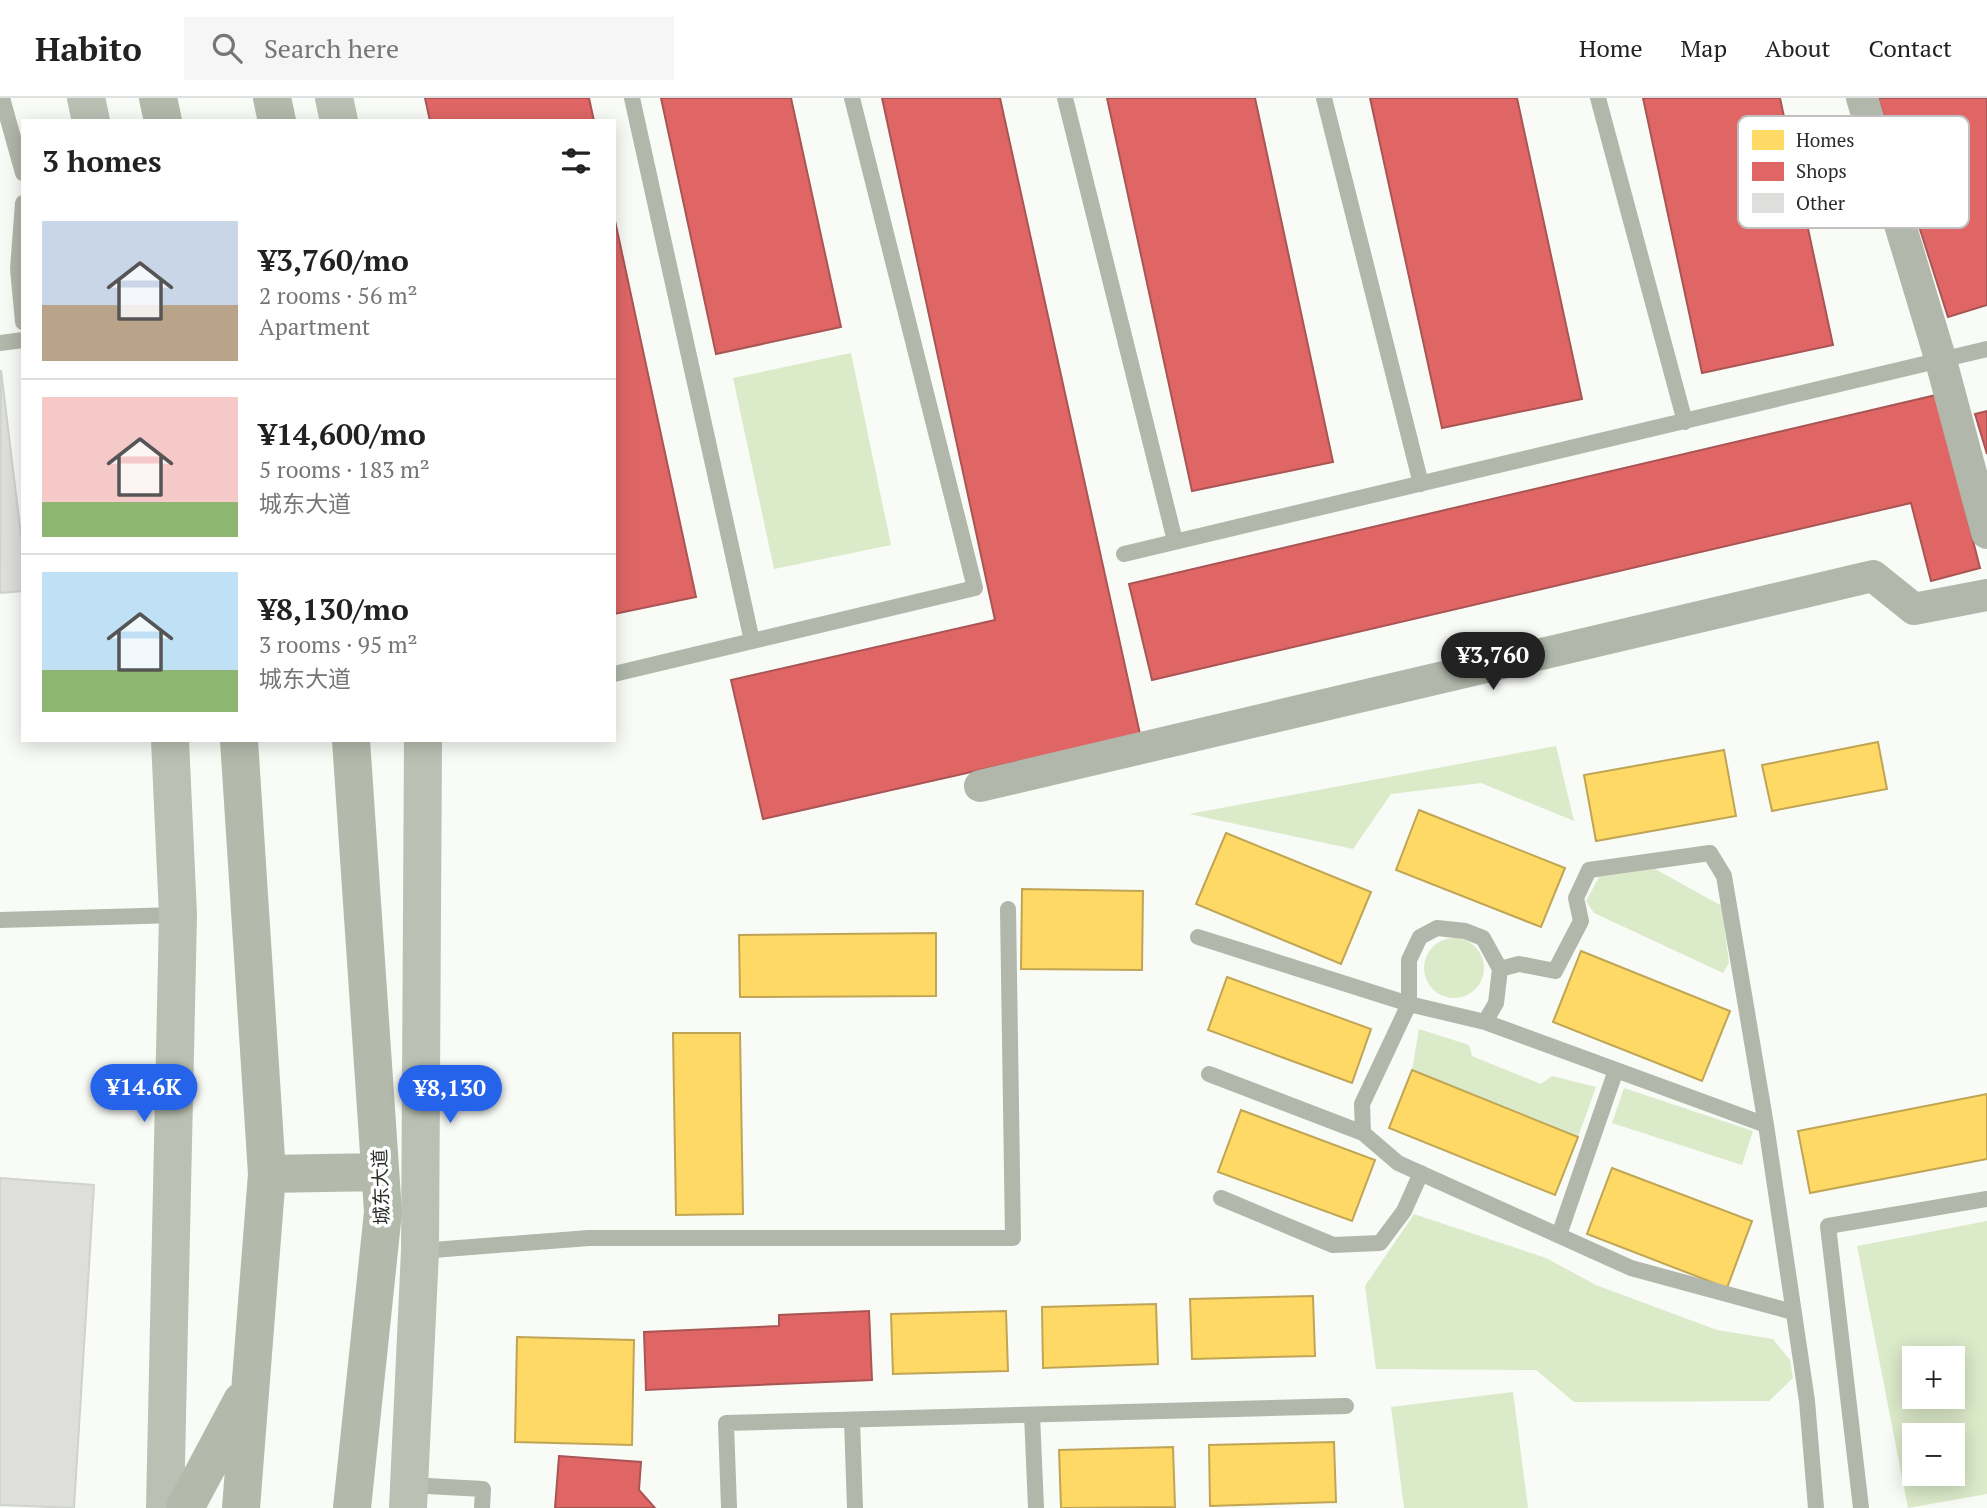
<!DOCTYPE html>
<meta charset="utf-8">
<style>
:root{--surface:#fff;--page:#f6f6f6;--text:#222;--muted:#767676;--line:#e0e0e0;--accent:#2563eb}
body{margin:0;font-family:"PT Serif","Noto Sans SC",serif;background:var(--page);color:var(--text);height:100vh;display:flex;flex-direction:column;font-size:26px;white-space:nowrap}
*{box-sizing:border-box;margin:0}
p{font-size:23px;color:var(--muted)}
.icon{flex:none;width:38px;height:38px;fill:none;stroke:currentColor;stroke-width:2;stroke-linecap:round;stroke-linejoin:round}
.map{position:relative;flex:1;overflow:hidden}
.side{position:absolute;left:21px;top:21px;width:595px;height:623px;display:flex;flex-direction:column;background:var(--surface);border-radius:0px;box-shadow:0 4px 18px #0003}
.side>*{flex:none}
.buttons{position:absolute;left:1902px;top:1248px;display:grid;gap:14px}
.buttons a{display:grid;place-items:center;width:63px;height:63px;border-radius:0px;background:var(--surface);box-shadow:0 4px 18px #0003;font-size:35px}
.price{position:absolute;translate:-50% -60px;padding:0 16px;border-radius:24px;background:var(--accent);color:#fff;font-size:23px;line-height:46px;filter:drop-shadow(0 2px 4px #0008)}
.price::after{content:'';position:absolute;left:50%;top:42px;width:21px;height:16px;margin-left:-10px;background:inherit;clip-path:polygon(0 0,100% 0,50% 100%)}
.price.current{background:#222;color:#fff}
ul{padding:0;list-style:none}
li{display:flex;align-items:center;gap:21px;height:175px;padding:0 21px}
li+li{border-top:2px solid var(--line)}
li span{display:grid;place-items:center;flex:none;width:196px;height:140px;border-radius:0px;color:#555}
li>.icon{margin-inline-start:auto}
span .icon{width:84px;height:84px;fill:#fffc;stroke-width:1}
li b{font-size:30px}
h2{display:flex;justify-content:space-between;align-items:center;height:84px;padding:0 21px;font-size:30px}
header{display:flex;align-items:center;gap:42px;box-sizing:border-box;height:98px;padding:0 35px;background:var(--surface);border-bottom:2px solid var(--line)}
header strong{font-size:33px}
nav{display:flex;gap:38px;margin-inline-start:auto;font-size:24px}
.search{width:490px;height:63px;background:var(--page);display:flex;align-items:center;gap:18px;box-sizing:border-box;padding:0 24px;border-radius:0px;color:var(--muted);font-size:26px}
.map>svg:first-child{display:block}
</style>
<header>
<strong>Habito</strong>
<div class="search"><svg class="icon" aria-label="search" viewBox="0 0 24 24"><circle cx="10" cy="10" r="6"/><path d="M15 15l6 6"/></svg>Search here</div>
<nav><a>Home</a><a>Map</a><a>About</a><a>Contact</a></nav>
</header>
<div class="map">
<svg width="1987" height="1410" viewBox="0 0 1987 1410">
<rect width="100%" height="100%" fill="#f9fbf7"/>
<path fill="#dbeac9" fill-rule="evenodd" d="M851,255L891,447L774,471L733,280Z
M1556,648L1574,723L1481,685L1391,696L1353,751L1189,716Z
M1655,771L1722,808L1729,865L1723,875L1594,815L1586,803L1599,779Z
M1424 870a30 30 0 1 1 60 0a30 30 0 1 1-60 0Z
M1419,931L1469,947L1472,958L1541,986L1552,978L1596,989L1578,1039L1412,972Z
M1624,990L1753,1033L1742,1067L1612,1025Z
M1414,1116L1546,1160L1596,1187L1717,1232L1773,1241L1790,1262L1793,1280L1769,1303L1574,1304L1536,1272L1376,1271L1365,1188Z
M1987,1123V1396L1908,1410L1857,1148ZM1914,1260H1953V1298H1914ZM1914,1337H1953V1376H1914Z
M1513,1294L1528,1410H1404L1391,1309Z"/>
<path fill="#ffd966" stroke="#bfa554" stroke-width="2" d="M1878,644L1887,691L1772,713L1762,667Z
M1724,652L1736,718L1596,743L1584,677Z
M1419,712L1565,770L1541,829L1396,772Z
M1226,735L1371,794L1341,866L1196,806Z
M1022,791L1143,793L1142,872L1021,871Z
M936,835V898L740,899L739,837Z
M1581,853L1730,913L1702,983L1553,924Z
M1227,879L1371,931L1352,985L1208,932Z
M673,935H740L743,1116L676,1117Z
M1412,972L1578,1039L1555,1097L1389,1030Z
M1987,996V1061L1810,1095L1798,1033Z
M1241,1012L1375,1062L1352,1123L1218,1074Z
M1612,1070L1752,1123L1727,1190L1587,1136Z
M1313,1198L1315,1258L1192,1261L1190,1201Z
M1156,1206L1158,1266L1043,1270L1042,1209Z
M1006,1213L1008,1273L893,1276L891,1216Z
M517,1239L634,1242L632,1347L515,1344Z
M1334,1344L1336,1404L1210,1408L1209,1347Z
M1173,1349L1175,1409L1061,1410L1059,1352Z"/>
<path fill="#e06666" stroke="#a95554" stroke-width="2" d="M425,0H589L594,23H430Z
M661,0H791L841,229L716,256Z
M882,0H1000L1140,636L763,721L731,582L995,522Z
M1107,0H1255L1333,364L1192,393Z
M1370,0H1517L1582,301L1442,330Z
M1643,0H1780L1833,247L1702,275Z
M1878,0H1987V207L1948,219Z
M614,118L696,499L614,516Z
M1936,297L1980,470L1931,483L1911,405L1152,582L1129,486Z
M1987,313V356L1975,316Z
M869,1213L872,1282L646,1292L644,1234L779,1228V1217Z
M559,1358L641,1364L639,1392L655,1410H555Z"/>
<path fill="#dedfdc" stroke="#d0d2cf" stroke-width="2" d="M1,272L23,454V493L0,495Z
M0,1080L94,1087L74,1410L0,1407Z"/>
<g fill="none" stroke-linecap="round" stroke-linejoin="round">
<path stroke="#b1b7aa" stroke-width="16" d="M2,0L23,75
M632,0L752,543
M1065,0L1175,443
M1324,0L1421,386
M1598,0L1685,324
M23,105L18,171L23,224
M0,245L23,242
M1124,456L1987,251
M614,576L975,490L852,0
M0,822L178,817
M1198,839L1409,906L1485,924L1766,1027L1807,1303L1816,1410
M1500,871L1483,840L1465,833L1437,830L1420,839L1409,862V906L1362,1006L1363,1035L1398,1065L1631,1170L1793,1214
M1485,924L1496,905L1500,871L1519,866L1555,873L1581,823L1576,800L1589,772L1710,755L1724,778L1766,1027
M1209,976L1363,1035
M1221,1100L1333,1147L1380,1145L1404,1113L1421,1075
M1559,1137L1616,972
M420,1153L589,1140H1013L1008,811
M1032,1317L1036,1410
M852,1322L855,1410
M409,1387L483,1391L482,1410
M729,1410L726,1325L1346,1308
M1861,1410L1828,1128L1987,1101"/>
<path stroke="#b1b7aa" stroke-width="32" d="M1862,0L1941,263L1987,435
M980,688L1873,478L1914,511L1987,497"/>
<path stroke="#bac0b3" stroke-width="38" d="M86,0L91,23
M334,0L339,23
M165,1410L178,817L170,642
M408,1410L420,1153L423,642"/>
<path stroke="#b3baac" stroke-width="38" d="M158,0L163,23
M272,0L277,23
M239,642L267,1076L241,1410
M351,642L383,1114L352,1410
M267,1076L380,1074
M185,1410L242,1303"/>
</g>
<g text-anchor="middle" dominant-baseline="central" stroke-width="7" stroke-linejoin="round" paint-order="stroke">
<g font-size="19" fill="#2a2c29" stroke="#fff">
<text transform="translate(380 1089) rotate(-92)">城东大道</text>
</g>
</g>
<rect x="1738" y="18" width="231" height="112" rx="10" fill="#fff" stroke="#bfc0bf" stroke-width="2"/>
<rect x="1752" y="32" width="32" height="20" fill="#ffd966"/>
<rect x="1752" y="64" width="32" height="19" fill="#e06666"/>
<rect x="1752" y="95" width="32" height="20" fill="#dedfdc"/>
<g font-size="19" fill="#2a2c29">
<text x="1796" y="49">Homes</text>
<text x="1796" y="80">Shops</text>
<text x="1796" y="112">Other</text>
</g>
</svg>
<div class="buttons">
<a>+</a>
<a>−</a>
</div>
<b class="price current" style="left:1493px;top:594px">¥3,760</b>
<b class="price" style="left:144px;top:1026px">¥14.6K</b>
<b class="price" style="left:450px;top:1027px">¥8,130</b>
<section class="side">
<h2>3 homes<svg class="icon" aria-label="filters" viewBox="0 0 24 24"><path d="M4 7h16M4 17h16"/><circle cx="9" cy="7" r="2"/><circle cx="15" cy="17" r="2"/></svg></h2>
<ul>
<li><span style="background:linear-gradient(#c9d6e8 60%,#b9a48a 0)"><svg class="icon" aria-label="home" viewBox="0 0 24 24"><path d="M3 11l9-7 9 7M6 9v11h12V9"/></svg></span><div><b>¥3,760/mo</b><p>2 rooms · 56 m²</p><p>Apartment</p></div></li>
<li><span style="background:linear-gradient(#f6c9c9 75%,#8fb573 0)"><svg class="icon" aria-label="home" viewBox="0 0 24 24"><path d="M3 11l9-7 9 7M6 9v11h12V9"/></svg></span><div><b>¥14,600/mo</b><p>5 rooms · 183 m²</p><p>城东大道</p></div></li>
<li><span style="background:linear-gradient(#bfe0f5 70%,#8fb573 0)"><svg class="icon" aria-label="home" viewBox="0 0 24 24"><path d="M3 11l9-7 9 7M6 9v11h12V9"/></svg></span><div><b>¥8,130/mo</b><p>3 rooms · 95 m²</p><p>城东大道</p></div></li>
</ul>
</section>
</div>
